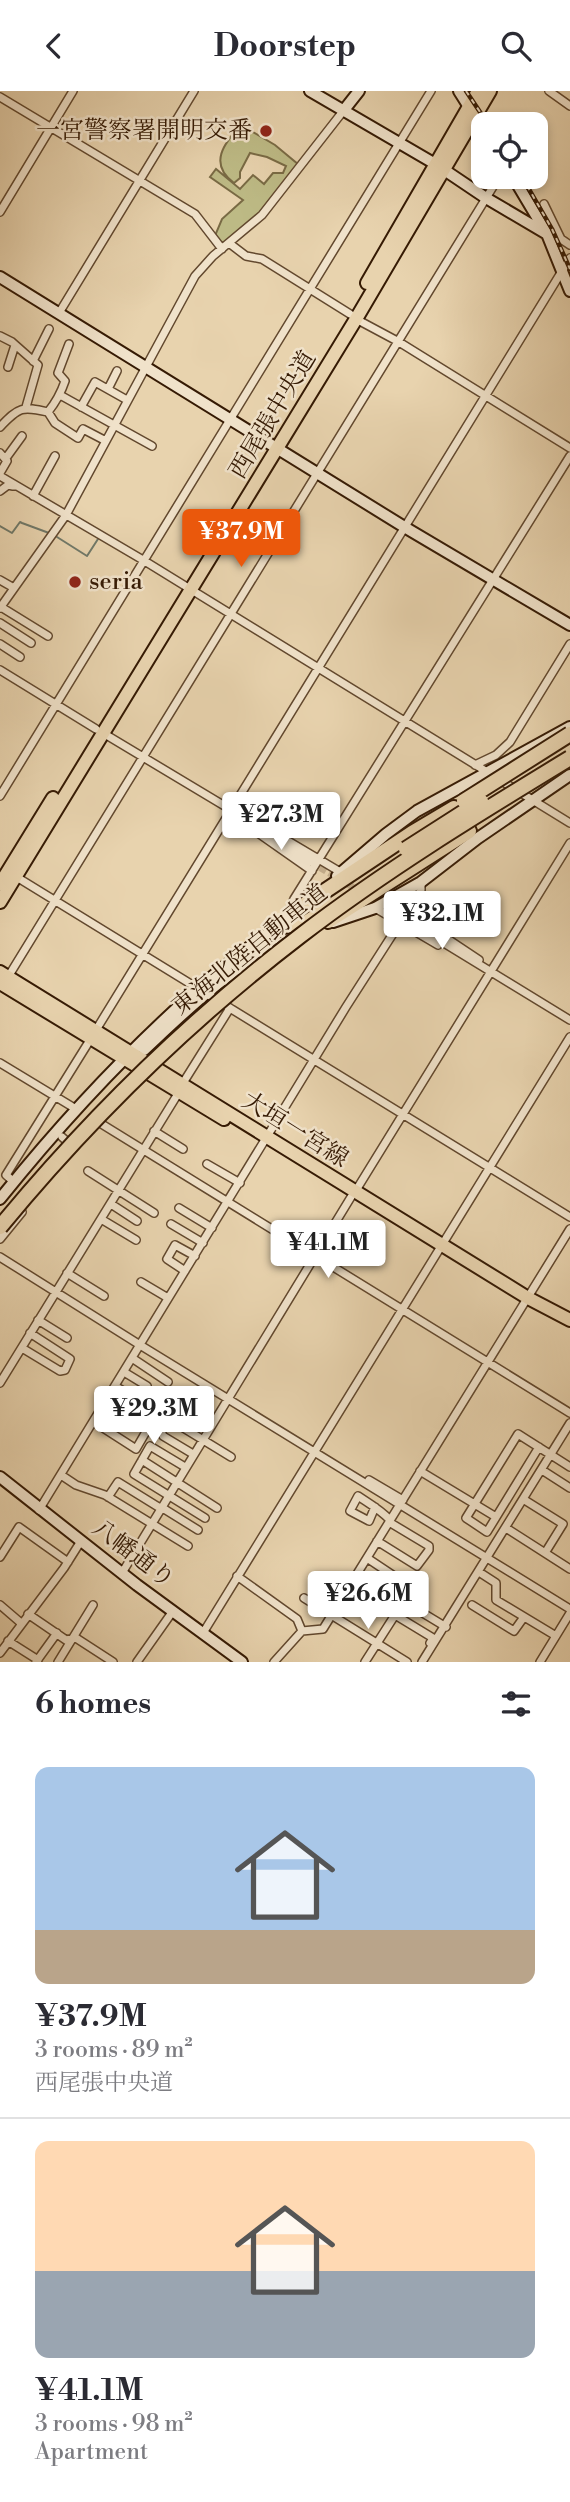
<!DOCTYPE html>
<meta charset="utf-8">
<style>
:root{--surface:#fff;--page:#f2f2f3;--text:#2b2b33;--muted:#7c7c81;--line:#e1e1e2;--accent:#ea580c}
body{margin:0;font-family:"Libre Bodoni","Noto Serif JP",serif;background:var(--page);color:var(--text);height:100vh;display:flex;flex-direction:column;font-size:26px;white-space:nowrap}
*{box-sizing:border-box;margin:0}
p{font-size:23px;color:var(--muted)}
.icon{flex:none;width:38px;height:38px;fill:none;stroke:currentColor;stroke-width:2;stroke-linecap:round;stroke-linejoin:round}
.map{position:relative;height:1571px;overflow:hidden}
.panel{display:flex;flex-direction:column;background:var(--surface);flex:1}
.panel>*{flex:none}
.controls{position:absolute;left:471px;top:21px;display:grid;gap:14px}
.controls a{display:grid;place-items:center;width:77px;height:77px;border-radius:14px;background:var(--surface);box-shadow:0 4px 10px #0003;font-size:35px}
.price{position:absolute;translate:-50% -60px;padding:0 16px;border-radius:7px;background:#fff;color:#222;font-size:23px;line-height:46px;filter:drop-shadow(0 2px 4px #0008)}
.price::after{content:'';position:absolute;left:50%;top:42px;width:21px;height:16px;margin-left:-10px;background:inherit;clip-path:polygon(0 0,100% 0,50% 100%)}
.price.on{background:var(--accent);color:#fff}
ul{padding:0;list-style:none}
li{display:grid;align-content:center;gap:14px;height:371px;padding:0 35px}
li+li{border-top:2px solid var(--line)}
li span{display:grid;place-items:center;height:217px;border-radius:14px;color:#555}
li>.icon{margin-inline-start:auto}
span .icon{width:126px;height:126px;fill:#fffc;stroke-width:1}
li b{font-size:30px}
h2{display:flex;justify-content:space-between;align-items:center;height:84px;padding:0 35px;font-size:30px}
header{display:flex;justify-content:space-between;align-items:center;height:91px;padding:0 35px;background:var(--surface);font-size:32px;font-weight:700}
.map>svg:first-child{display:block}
</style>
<header><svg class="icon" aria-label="back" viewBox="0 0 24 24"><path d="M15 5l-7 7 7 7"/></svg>Doorstep<svg class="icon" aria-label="search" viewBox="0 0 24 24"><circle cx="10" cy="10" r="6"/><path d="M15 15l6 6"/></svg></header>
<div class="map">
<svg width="570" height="1571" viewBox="0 0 570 1571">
<rect width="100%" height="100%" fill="#e8d3ae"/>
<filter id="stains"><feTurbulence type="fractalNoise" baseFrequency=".00286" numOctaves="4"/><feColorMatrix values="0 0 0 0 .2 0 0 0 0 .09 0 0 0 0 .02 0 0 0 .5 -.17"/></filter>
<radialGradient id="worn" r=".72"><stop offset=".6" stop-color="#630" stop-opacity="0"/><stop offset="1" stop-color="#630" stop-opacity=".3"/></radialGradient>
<path fill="#bdba85" stroke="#796a44" stroke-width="2" d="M241,34L275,54L299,74L262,124L222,158L214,147L222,128L243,109L210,86L216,78L240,98L253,84L264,93L273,82H283L286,75L267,66L250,62L240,81V87L234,92C208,73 224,52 241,34Z"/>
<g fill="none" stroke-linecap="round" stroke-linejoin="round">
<path stroke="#707969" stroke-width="2" d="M0,435L12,442L20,431L22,432L49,442
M57,446L87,465L98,448"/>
<path stroke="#c4ae8c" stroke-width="7" stroke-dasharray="7 3.5" stroke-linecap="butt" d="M311,771L361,801
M380,813L406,829"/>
<defs>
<path id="street" d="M549,0L570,15
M0,6L195,123L222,158
M544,113L561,148L570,154
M0,121L73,0
M229,152L246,165L262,168L350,223
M59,222L194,0
M356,228L399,251L570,357
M0,245L12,251L38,274L26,316
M33,270L49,238
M8,276L15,254
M108,298L117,280
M60,304L152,355
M81,316L95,291L127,309
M48,321L55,332L78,347L83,338L106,350
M0,336C19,316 22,315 48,321C56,311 61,302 65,290L58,282L69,253
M0,362L7,370L0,382
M6,367L22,345
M0,385L143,469L570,732
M0,400L8,394L13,395
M33,405L55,365
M0,489L14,497
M1,516L48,545
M0,517L66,424L195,185L213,165L262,124L344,19
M0,532L31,552
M0,553L20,566
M0,579L96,638
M103,642L248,729L311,771
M475,674L496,664L510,651L570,553
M0,705L431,0
M251,728L342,782
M241,730L312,780
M15,785L570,1126
M375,817L438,854
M407,821L479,869
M286,826L294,808L570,365
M408,830L570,929
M8,886L499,86
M96,939L570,167
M0,972L76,1018
M183,992L230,917
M100,1032L570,1322
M154,1040L183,1058
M62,1046L73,1056
M207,1073L240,1092
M88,1080L154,1122
M14,1091L6,1084L90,949
M355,1101L570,752
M111,1113L137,1130
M179,1117L212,1137
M101,1128L136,1149
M171,1133L203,1152
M0,1148L22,1121
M0,1166L140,1254L570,1518
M185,1180L167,1168L175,1154L195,1165
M67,1182L104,1205
M141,1191L168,1207
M38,1229L67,1247
M22,1257L60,1280L65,1279L70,1268L30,1242
M132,1267L168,1291
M124,1281L147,1295
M0,1292L179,1001
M115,1295L231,1366
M169,1328L161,1340L163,1345L193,1363
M94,1331L136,1358L147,1339L105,1312
M539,1356L487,1441L466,1427L518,1343C535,1354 553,1365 570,1376
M142,1369L217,1417
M185,1376L150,1355L134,1383L205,1427
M542,1379L570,1397
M420,1380L496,1426
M61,1384L76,1394L105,1404L188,1455
M369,1389L403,1409
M108,1406L118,1391L160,1417
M523,1408L563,1433L545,1462
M161,1416L198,1439
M375,1416L369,1430L350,1420L358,1405C370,1413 381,1419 390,1429
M39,1419L346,916L421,799V791
M506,1437L570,1478
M377,1450L417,1475L429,1459V1455L389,1431
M0,1466L19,1436L68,1471
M367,1467L412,1497L403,1510L446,1536
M479,1481L496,1492V1509L556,1545
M122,1482L351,1106
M237,1485L297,1528L302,1540
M349,1496L433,1547L430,1552
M304,1507L407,1571
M0,1514L21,1532
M472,1514L514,1540L524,1526
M28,1523L66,1549L76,1547L113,1571
M203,1542L570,946
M8,1550L38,1569
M0,1562L64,1477L81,1450
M36,1571L57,1542
M58,1571L93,1514
M137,1571L173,1520
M274,1571L302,1540L323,1538L570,1138
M365,1571L395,1524
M422,1571L570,1332
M540,1571L570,1522"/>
<path id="secondary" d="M310,0L437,74L486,107L547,143
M459,0L483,38
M344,19L359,0
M513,86L547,143L570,200
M0,186L406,437L570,534
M337,785L386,743L417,720L570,636
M333,831L375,817L421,791L478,747L570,684
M144,959C189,917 232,874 289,848
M0,1108C60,1033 126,962 198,898C232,867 271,841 307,812
M0,1386L137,1494L242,1571"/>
<path id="primary" d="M367,192L478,0
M0,793L53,707
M0,811L356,228L490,0
M0,881L528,1207L570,1229
M0,892L224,1028"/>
<path id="highway" d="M301,816L412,742L454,717
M328,830L469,740"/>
</defs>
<use href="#street" stroke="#62482e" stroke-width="10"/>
<use href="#secondary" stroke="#351a04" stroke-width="14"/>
<use href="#primary" stroke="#351a04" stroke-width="16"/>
<use href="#highway" stroke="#351a04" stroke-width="18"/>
<use href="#street" stroke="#f0e2ca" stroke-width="7"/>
<use href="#secondary" stroke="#f0e2ca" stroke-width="10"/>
<use href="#primary" stroke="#e8d3ae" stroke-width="12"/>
<use href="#highway" stroke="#e8d3ae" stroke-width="14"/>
<defs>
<path id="rail" d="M466,0L488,33
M522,86L552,138L570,178"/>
</defs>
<use href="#rail" stroke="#351a04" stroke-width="4.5"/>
<use href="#rail" stroke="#f0e2ca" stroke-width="2" stroke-dasharray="5" stroke-linecap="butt"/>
<defs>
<path id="highway-bridge" d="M464,710L570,643
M406,758L481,710
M0,1136C89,1028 189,930 300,845C386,779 478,723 570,667"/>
</defs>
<use href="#highway-bridge" stroke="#351a04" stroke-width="18" stroke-linecap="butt"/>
<use href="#highway-bridge" stroke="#e8d3ae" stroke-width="14"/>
</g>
<g fill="#8f2418" stroke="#f0e2ca" stroke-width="2.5">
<circle cx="266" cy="40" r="7"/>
<circle cx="75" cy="491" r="7"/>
</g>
<g text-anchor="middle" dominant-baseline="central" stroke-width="5" stroke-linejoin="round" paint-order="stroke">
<g font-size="24" fill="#351a04" stroke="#f0e2ca" text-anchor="end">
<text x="252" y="40">一宮警察署開明交番</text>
<text x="89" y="491" text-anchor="start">seria</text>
</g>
<g font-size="24" fill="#351a04" stroke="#f0e2ca">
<text transform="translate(273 324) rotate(-59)">西尾張中央道</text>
<text transform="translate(250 859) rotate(-39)">東海北陸自動車道</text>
<text transform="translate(295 1039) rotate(32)">大垣一宮線</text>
<text transform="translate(133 1463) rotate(37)">八幡通り</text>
</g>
</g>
<rect width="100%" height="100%" filter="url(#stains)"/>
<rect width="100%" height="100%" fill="url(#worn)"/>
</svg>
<div class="controls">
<a><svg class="icon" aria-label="locate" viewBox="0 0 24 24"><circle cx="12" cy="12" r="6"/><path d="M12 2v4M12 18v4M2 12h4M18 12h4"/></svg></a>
</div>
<b class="price on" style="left:241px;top:478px">¥37.9M</b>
<b class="price" style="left:281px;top:761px">¥27.3M</b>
<b class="price" style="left:442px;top:860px">¥32.1M</b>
<b class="price" style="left:328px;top:1189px">¥41.1M</b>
<b class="price" style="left:154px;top:1355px">¥29.3M</b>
<b class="price" style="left:368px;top:1540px">¥26.6M</b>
</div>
<section class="panel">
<h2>6 homes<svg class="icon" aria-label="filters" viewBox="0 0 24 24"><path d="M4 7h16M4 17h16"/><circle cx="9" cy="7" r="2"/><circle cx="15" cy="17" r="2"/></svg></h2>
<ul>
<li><span style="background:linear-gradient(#a9c7e8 75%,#b9a48a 0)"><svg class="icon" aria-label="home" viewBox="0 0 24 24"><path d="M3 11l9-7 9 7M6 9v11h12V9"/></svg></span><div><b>¥37.9M</b><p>3 rooms · 89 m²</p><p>西尾張中央道</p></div></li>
<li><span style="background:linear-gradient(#ffd9b3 60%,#9aa5b1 0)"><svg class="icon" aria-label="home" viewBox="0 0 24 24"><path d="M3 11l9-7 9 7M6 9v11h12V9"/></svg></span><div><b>¥41.1M</b><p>3 rooms · 98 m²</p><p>Apartment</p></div></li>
</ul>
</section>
